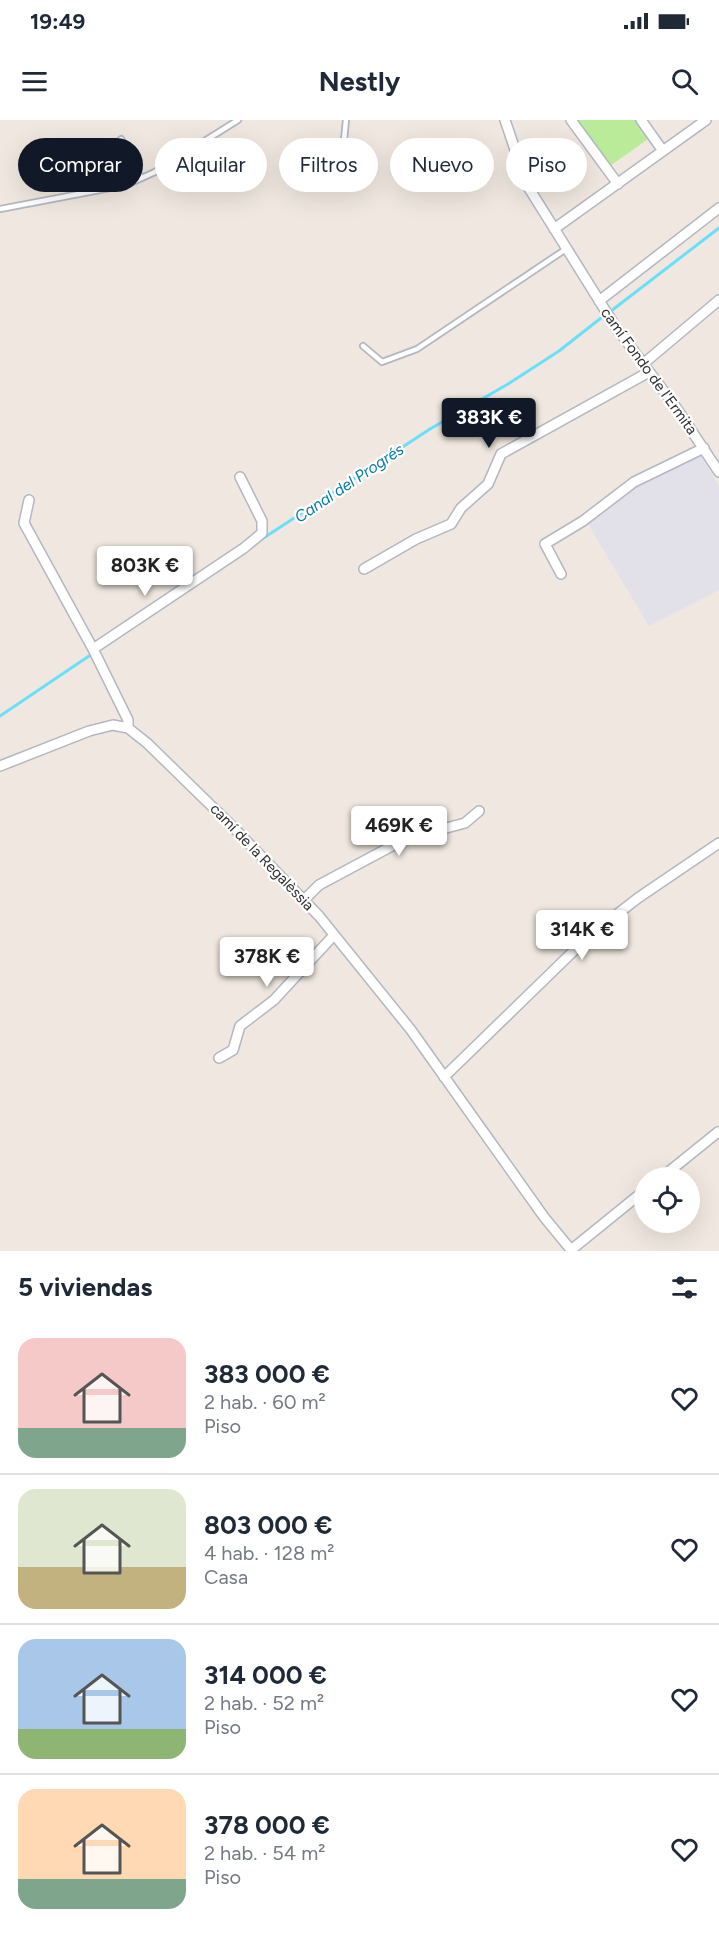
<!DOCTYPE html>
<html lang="es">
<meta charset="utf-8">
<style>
:root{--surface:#fff;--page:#f2f2f3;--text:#1f2937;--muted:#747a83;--line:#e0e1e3;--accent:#111827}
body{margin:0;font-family:Figtree,sans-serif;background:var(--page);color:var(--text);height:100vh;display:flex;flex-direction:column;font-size:22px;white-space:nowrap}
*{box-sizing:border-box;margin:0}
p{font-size:20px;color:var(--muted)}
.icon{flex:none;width:33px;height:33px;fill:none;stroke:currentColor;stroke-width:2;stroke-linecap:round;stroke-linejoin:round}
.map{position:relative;height:1131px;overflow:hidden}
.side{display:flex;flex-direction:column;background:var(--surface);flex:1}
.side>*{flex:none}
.top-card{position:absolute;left:18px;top:18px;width:684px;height:54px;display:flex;gap:12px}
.tools{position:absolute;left:634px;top:1047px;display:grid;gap:12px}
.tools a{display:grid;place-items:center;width:66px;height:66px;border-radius:50%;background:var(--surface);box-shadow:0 6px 24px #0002;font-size:30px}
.price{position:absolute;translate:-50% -51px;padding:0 14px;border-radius:6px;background:#fff;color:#222;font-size:20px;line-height:39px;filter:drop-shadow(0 2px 3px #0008)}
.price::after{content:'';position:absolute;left:50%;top:36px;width:18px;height:14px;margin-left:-9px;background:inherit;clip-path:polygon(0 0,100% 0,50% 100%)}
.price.active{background:var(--accent);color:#fff}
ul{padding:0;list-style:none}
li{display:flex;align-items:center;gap:18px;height:150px;padding:0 18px}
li+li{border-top:2px solid var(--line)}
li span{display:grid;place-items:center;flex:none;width:168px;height:120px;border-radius:18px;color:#555}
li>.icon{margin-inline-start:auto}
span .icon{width:72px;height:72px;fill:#fffc;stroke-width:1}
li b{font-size:26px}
h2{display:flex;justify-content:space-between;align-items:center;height:72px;padding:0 18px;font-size:26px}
.chip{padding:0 21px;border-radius:27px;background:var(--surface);box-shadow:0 6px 24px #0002;font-size:21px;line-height:54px}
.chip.active{background:var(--accent);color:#fff}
.status{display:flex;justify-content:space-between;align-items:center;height:42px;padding:0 30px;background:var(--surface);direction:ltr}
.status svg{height:16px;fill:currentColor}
header{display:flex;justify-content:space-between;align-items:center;height:78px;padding:0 18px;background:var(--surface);font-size:27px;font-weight:700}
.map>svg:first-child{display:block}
</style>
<div class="status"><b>19:49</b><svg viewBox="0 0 49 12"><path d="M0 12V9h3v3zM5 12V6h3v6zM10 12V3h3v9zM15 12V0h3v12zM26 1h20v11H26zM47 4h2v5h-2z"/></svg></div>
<header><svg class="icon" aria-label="menu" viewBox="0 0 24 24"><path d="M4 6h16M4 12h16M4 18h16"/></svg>Nestly<svg class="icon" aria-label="search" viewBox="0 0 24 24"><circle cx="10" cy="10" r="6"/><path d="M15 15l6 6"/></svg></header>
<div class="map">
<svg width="719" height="1131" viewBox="0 0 719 1131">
<rect width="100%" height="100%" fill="#f0e8e0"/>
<path fill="#e2e0e9" d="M701,336L719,366V470L649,506L588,404L635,365Z"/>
<path fill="#baeb98" d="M577,0H635L648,19L610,46Z"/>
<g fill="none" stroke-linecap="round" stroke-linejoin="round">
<path stroke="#6adffb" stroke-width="3" d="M611,191L719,108
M256,423L430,309L508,264L559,231L601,198
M0,596L89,536"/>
<defs>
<path id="lane" d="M121,19L141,58
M311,47L344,20L346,0
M0,89L126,65L155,52L238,0
M363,226L382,242L417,229L566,129"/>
<path id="street" d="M505,0L527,65L615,206L675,286L719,352
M571,0L618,64
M641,0L663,31
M554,109L706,0
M599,181L719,88
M643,244L719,180
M29,380L24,403L93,529
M364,449L416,419L451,404L461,388L488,364L501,334L649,252
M561,454L545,424L583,401L634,362L704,328
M128,608V600L93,529L244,428L262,413V401L240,357
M0,646L89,611L113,605L128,608L147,623L231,705L319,796L411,910L544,1097L572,1131
M304,780L319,765L405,719L465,703L479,691
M219,938L233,930L240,906L274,880L334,815
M444,957L589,816L638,778L719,723
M661,1058L718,1012L719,1013
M571,1130L645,1070"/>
</defs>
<use href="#lane" stroke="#b3b7c2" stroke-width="8"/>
<use href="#street" stroke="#b3b7c2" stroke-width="12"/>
<use href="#lane" stroke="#fff" stroke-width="4.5"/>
<use href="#street" stroke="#fff" stroke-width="9"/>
</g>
<g text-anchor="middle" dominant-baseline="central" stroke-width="4.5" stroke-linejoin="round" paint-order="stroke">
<g font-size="15" fill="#2e2e2e" stroke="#fff">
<text transform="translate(649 251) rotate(54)">camí Fondo de l'Ermita</text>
<text transform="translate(262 737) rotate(46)">camí de la Regalèssia</text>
</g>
<g font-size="16" font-style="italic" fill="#017ba8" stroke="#fff">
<text transform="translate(349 363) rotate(-34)">Canal del Progrés</text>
</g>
</g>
</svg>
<div class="tools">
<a><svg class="icon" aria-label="locate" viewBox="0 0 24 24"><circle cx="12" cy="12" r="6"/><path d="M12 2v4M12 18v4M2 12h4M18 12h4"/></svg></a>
</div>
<b class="price active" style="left:489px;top:329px">383K €</b>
<b class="price" style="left:145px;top:477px">803K €</b>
<b class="price" style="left:399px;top:737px">469K €</b>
<b class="price" style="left:582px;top:841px">314K €</b>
<b class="price" style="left:267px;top:868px">378K €</b>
<div class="top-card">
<a class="chip active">Comprar</a>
<a class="chip">Alquilar</a>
<a class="chip">Filtros</a>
<a class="chip">Nuevo</a>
<a class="chip">Piso</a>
</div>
</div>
<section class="side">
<h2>5 viviendas<svg class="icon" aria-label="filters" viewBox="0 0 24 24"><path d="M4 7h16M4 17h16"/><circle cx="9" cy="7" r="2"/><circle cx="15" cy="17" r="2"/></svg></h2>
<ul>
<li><span style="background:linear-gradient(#f6c9c9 75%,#7fa58c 0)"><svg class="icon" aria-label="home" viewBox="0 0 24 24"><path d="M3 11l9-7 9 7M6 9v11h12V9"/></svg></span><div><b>383 000 €</b><p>2 hab. · 60 m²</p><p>Piso</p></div><svg class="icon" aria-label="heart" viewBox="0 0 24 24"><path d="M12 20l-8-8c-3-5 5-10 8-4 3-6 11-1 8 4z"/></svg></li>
<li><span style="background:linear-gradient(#dfe7d0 65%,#c2b280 0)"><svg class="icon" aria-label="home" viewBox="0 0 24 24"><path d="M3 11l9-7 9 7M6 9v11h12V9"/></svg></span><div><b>803 000 €</b><p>4 hab. · 128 m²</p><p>Casa</p></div><svg class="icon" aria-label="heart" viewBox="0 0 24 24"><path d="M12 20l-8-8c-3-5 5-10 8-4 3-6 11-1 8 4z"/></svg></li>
<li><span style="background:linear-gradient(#a9c7e8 75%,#8fb573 0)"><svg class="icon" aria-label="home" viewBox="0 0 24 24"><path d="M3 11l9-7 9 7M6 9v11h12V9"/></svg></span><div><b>314 000 €</b><p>2 hab. · 52 m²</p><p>Piso</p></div><svg class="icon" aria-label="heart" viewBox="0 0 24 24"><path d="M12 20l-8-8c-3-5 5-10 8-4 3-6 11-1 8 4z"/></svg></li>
<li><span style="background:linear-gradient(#ffd9b3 75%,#7fa58c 0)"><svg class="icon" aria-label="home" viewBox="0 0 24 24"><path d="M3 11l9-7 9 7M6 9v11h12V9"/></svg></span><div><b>378 000 €</b><p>2 hab. · 54 m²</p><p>Piso</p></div><svg class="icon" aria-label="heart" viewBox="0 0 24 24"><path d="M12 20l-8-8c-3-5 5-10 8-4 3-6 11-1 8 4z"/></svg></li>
</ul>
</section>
